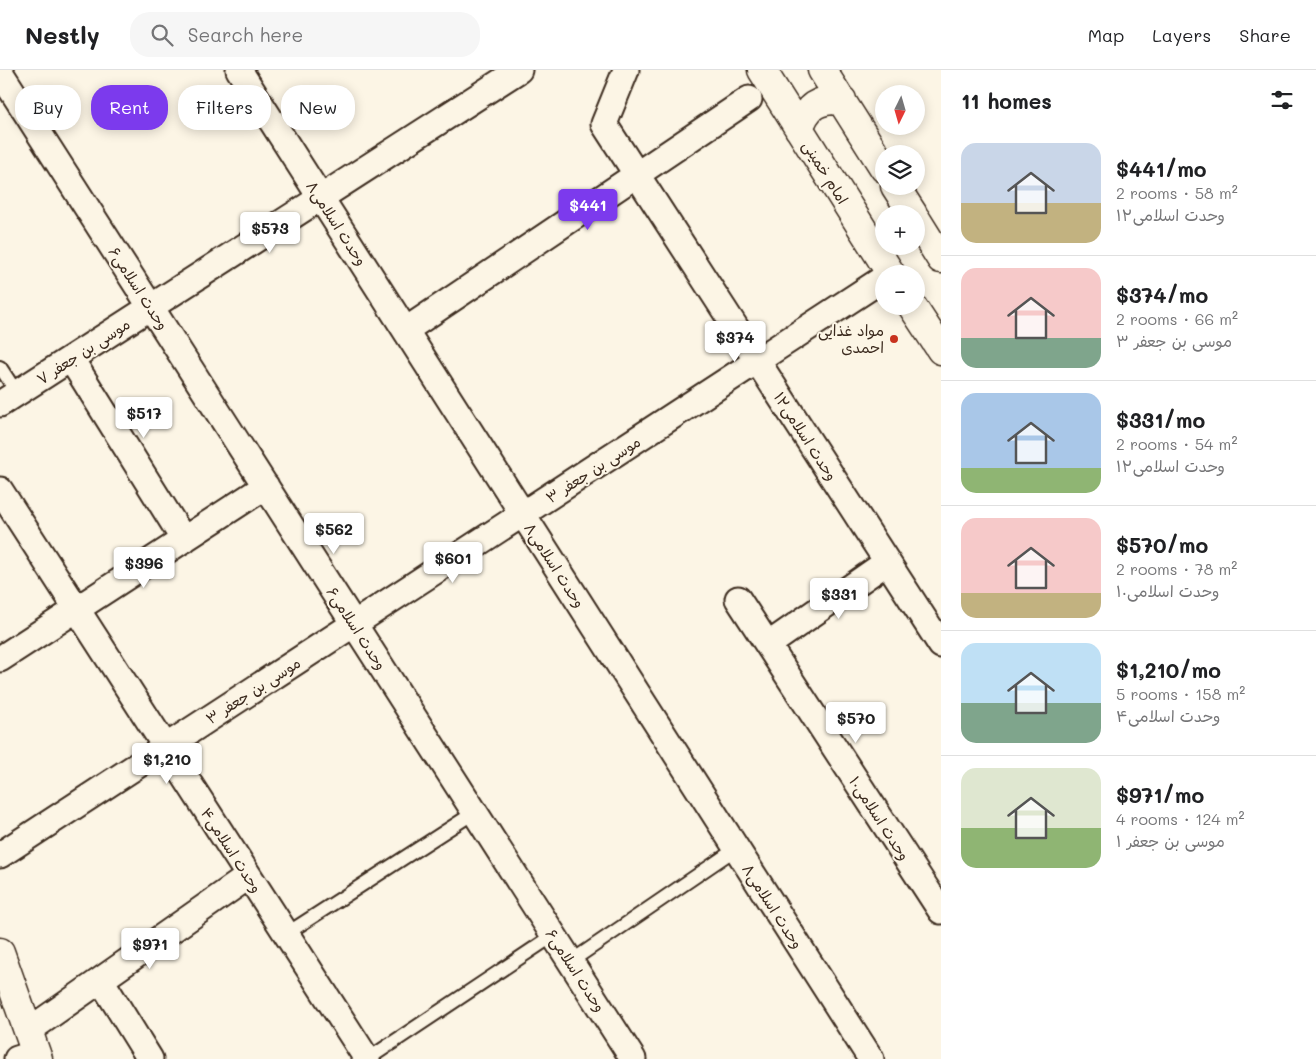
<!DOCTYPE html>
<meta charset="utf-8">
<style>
:root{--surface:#fff;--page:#f6f6f6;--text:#202124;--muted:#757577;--line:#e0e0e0;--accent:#7c3aed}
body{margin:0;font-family:Mali,"Playpen Sans Arabic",sans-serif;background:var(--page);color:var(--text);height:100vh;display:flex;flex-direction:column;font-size:19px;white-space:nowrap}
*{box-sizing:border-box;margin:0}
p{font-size:16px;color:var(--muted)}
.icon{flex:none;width:28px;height:28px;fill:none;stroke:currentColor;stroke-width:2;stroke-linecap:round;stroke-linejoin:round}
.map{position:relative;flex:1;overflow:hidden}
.drawer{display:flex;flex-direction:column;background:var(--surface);width:375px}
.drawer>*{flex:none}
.hud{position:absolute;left:15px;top:15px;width:475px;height:45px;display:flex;gap:10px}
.needle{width:32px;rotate:185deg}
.tools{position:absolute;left:875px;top:15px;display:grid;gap:10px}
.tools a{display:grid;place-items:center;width:50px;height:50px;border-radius:50%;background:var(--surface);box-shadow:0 2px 12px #0003;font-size:25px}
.price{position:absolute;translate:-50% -42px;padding:0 11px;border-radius:5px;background:#fff;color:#222;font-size:16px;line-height:32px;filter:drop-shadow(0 1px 2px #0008)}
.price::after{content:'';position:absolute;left:50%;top:30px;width:15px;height:11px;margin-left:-8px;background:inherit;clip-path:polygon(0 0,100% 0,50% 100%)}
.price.active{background:var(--accent);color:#fff}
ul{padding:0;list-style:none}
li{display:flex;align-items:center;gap:15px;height:125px;padding:0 20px}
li+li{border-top:1px solid var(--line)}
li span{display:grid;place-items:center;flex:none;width:140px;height:100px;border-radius:15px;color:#555}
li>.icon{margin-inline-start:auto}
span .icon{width:60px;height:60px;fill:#fffc;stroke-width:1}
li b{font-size:21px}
h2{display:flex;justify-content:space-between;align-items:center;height:60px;padding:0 20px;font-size:21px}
.chip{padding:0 18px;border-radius:20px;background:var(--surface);box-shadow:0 2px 12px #0003;font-size:18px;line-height:45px}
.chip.active{background:var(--accent);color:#fff}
header{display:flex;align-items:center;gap:30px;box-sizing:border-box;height:70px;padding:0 25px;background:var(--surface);border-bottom:1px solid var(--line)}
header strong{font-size:24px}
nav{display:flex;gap:28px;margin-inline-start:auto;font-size:18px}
.search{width:350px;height:45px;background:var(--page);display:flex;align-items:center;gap:12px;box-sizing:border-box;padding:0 18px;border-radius:20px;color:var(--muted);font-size:19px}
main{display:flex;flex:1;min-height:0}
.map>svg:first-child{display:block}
</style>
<header>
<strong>Nestly</strong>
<div class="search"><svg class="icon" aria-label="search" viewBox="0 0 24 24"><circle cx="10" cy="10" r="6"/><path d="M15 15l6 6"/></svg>Search here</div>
<nav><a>Map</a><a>Layers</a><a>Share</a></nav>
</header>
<main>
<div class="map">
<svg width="941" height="989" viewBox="0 0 941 989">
<rect width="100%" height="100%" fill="#fcf5e5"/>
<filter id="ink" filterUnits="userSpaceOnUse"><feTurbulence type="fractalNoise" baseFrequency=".02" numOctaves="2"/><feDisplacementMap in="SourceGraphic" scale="10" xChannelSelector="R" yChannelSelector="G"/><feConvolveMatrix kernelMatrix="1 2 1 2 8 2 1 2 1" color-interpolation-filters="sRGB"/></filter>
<g filter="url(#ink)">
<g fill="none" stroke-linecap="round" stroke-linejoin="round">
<defs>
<path id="lane" d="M0,297L17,323
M286,864L475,742
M570,892L737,778
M368,989L554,865"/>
<path id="street" d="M239,0L871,989
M626,0L604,54L941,575
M0,2L633,989
M406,260L749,29
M71,289L184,470
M0,334L519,0
M0,420L367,989
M738,529L941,841
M768,575L887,492
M0,589L266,416
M0,785L884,208
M101,910L150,989
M28,961L249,806
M17,989L36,983"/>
<path id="secondary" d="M0,882L38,989"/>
<path id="primary" d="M762,0L891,204
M822,0L884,98
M799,59C807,36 817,29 842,30
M895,116L913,144
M916,149L941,189
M912,236L941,280"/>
</defs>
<use href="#lane" stroke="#3b2a1e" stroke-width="16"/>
<use href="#street" stroke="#3b2a1e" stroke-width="29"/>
<use href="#secondary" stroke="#3b2a1e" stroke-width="31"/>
<use href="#primary" stroke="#3b2a1e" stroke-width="31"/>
<use href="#lane" stroke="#fcf5e5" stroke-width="12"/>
<use href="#street" stroke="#fcf5e5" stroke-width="25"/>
<use href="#secondary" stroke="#fcf5e5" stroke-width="28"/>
<use href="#primary" stroke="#fcf5e5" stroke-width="28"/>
</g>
</g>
<circle fill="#c8321e" stroke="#fcf5e5" stroke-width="2" cx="894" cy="269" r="5"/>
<g text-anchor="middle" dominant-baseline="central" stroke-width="4" stroke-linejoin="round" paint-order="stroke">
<g font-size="15" fill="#3b2a1e" stroke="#fcf5e5">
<text transform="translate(826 102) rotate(58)">امام خمینی</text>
<text transform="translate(337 153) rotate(57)">وحدت اسلامی۸</text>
<text transform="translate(139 218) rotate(57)">وحدت اسلامی۶</text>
<text transform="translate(83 281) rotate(-33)">موسی بن جعفر ۷</text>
<text transform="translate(806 366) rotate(57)">وحدت اسلامی۱۲</text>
<text transform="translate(593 399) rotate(-33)">موسی بن جعفر ۳</text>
<text transform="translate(555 495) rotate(57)">وحدت اسلامی۸</text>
<text transform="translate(357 558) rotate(57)">وحدت اسلامی۶</text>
<text transform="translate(253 620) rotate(-33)">موسی بن جعفر ۳</text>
<text transform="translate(880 748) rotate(57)">وحدت اسلامی۱۰</text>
<text transform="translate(232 780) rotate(57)">وحدت اسلامی۴</text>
<text transform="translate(773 836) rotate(57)">وحدت اسلامی۸</text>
<text transform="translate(576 900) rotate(57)">وحدت اسلامی۶</text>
</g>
<g font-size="15" fill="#3b2a1e" stroke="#fcf5e5" text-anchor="end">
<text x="884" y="260">مواد غذایی<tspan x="884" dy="17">احمدی</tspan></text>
</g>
</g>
</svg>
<div class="tools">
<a><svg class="needle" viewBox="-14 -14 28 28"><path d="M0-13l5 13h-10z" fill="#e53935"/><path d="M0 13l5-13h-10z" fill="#757577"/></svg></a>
<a><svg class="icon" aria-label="layers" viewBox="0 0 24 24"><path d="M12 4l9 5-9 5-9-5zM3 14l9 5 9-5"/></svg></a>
<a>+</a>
<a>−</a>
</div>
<b class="price active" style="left:588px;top:161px">$441</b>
<b class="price" style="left:270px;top:184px">$573</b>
<b class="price" style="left:735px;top:293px">$374</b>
<b class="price" style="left:144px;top:369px">$517</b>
<b class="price" style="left:334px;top:485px">$562</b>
<b class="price" style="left:453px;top:514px">$601</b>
<b class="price" style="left:144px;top:519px">$396</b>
<b class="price" style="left:839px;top:550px">$331</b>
<b class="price" style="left:856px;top:674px">$570</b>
<b class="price" style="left:167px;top:715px">$1,210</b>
<b class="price" style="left:150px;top:900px">$971</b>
<div class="hud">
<a class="chip">Buy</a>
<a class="chip active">Rent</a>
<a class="chip">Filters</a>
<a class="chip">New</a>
</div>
</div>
<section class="drawer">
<h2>11 homes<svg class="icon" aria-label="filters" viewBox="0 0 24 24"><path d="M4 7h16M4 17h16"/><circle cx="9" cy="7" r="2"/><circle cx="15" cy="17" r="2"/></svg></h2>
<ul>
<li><span style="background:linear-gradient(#c9d6e8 60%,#c2b280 0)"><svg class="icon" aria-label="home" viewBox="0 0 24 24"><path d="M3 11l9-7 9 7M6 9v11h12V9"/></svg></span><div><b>$441/mo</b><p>2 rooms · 58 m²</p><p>وحدت اسلامی۱۲</p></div></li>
<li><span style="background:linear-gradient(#f6c9c9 70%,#7fa58c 0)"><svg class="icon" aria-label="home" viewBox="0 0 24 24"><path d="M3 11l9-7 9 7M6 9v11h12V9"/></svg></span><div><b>$374/mo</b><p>2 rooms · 66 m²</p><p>موسی بن جعفر ۳</p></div></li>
<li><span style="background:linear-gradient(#a9c7e8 75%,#8fb573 0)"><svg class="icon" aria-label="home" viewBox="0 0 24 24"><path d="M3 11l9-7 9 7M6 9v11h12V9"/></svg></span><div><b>$331/mo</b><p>2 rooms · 54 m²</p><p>وحدت اسلامی۱۲</p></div></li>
<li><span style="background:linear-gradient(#f6c9c9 75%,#c2b280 0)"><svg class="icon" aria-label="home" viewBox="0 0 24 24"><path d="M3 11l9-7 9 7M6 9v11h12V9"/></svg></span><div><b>$570/mo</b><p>2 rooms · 78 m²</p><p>وحدت اسلامی۱۰</p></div></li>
<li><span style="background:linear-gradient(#bfe0f5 60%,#7fa58c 0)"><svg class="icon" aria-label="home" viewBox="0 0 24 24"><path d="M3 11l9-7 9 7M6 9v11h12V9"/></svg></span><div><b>$1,210/mo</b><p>5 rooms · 158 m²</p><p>وحدت اسلامی۴</p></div></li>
<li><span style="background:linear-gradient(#dfe7d0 60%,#8fb573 0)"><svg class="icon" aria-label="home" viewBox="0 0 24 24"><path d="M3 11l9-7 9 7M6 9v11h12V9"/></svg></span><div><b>$971/mo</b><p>4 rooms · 124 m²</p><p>موسی بن جعفر ۱</p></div></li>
</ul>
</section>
</main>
